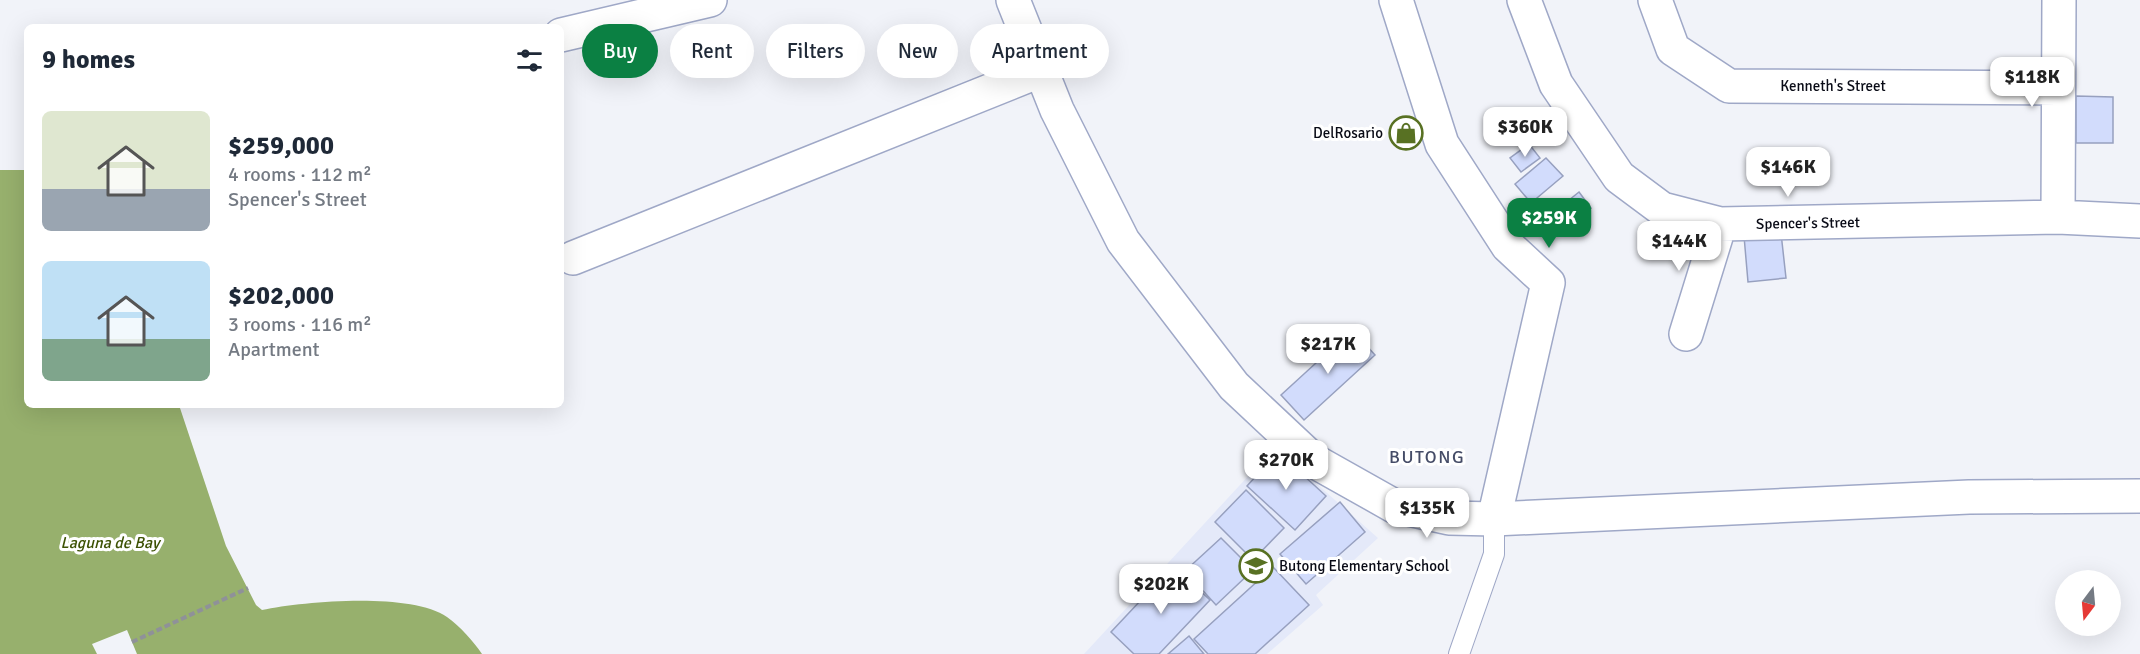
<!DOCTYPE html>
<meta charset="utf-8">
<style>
:root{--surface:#fff;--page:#f2f2f3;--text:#1f2937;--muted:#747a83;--accent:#0b8043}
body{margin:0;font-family:Signika,sans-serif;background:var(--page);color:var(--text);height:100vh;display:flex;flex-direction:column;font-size:22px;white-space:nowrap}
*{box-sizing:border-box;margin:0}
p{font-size:20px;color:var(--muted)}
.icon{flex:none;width:33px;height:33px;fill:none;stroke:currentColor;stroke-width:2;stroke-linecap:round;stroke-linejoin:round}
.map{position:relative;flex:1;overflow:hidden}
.details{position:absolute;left:24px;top:24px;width:540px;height:384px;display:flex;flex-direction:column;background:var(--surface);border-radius:9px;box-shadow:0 6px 24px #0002}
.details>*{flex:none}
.hud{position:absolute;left:582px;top:24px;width:570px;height:54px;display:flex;gap:12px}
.needle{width:39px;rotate:196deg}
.controls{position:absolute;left:2055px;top:570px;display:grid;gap:12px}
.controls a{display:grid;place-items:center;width:66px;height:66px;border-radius:50%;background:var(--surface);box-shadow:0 6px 24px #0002;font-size:30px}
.price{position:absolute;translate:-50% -51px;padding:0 14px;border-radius:12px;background:#fff;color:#222;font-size:20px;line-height:39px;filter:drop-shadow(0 2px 3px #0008)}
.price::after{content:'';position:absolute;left:50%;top:36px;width:18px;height:14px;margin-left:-9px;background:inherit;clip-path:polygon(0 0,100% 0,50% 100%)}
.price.selected{background:var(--accent);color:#fff}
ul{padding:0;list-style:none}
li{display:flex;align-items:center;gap:18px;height:150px;padding:0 18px}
li span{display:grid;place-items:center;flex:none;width:168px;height:120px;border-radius:9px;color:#555}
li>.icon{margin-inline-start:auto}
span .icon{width:72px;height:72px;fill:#fffc;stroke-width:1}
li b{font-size:26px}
h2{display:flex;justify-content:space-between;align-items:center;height:72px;padding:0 18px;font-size:26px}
.chip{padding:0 21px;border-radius:27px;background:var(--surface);box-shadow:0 6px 24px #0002;font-size:21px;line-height:54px}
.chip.selected{background:var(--accent);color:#fff}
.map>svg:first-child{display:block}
</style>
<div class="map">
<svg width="2140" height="654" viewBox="0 0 2140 654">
<rect width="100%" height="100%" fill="#f1f3f9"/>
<path fill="#e4e9f9" d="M1275,447L1378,538L1316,595L1323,605L1267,654H1084Z"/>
<path fill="#97b06d" d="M0,170H27V405H179L226,546L256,605L262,610C305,601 411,592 447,617C460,626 474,642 482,654H0Z"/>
<path fill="#f1f3f9" d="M127,630L137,654H97L92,644Z"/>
<path fill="#d2dcfc" stroke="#97a0bf" stroke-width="1.5" d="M2076,96L2113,97V143H2076Z
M1529,144L1540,158L1521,172L1510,158Z
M1546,158L1563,176L1531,203L1515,184Z
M1579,192L1591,208L1566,228L1553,213Z
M1781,233L1786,278L1748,282L1744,236Z
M1352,330L1375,355L1304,420L1281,395Z
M1278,452L1326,496L1295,530L1247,486Z
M1246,490L1284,528L1253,560L1215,522Z
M1340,502L1365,532L1306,584L1280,554Z
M1221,538L1253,570L1216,605L1185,571Z
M1173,566L1210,600L1159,654H1134L1111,632Z
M1273,567L1309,605L1255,654H1208L1194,639Z
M1189,636L1204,654H1168Z"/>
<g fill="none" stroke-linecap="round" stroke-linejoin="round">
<defs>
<path id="service" d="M1459,654L1494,554V519"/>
<path id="minor" d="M1396,0L1442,144L1508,246L1548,283L1494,519
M1524,0L1556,84L1619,177L1662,209L1720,224L2058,217L2140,221
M1655,0L1673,49L1729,86L2057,88
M561,35L710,0
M2058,217L2059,0
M573,258L1042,70
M1686,334L1720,224"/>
<path id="tertiary" d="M1013,0L1057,110L1123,241L1234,386L1314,461L1394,506L1449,518L1494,519L1969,497L2140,496"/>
</defs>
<use href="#service" stroke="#9fa8c7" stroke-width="22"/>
<use href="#minor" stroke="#9fa8c7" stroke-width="36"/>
<use href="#tertiary" stroke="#9fa8c7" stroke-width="36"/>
<path stroke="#8f9199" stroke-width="4" stroke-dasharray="6 3" stroke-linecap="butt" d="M132,642L248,588"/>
<use href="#service" stroke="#fff" stroke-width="20"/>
<use href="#minor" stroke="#fff" stroke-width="33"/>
<use href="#tertiary" stroke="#fff" stroke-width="33"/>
</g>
<defs>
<symbol id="shop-ring" viewBox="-11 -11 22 22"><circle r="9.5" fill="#fff" stroke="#587123" stroke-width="1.5"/><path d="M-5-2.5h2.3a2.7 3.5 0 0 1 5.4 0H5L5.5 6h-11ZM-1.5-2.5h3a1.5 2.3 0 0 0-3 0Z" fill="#587123"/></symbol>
<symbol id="school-ring" viewBox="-11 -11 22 22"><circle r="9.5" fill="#fff" stroke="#587123" stroke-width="1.5"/><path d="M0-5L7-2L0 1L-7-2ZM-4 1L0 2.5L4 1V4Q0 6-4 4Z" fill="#587123"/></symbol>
</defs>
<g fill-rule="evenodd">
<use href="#shop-ring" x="1387" y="114" width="38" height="38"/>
<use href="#school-ring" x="1237" y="547" width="38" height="38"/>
</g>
<g text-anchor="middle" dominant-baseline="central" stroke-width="6" stroke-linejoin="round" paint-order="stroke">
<g font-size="15" fill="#090b16" stroke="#fff">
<text x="1833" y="86">Kenneth's Street</text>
<text transform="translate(1808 223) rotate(-1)">Spencer's Street</text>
</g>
<g font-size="15" fill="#090b16" stroke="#fff" text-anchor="end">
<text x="1383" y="133">DelRosario</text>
<text x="1279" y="566" text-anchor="start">Butong Elementary School</text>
</g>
<g font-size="16" font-style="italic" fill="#3d5204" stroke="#fff">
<text x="110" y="543">Laguna de Bay</text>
</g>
<g font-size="18" letter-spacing="1.5" fill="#454c67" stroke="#fff">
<text x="1427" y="457">BUTONG</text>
</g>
</g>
</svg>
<div class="controls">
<a><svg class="needle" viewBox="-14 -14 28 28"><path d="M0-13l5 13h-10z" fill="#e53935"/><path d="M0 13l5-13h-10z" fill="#747a83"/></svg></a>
</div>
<b class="price" style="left:2032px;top:108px">$118K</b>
<b class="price" style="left:1525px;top:158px">$360K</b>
<b class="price" style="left:1788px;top:198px">$146K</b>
<b class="price selected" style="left:1549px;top:249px">$259K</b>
<b class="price" style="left:1679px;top:272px">$144K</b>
<b class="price" style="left:1328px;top:375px">$217K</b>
<b class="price" style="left:1286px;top:491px">$270K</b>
<b class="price" style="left:1427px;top:539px">$135K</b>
<b class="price" style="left:1161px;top:615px">$202K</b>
<div class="hud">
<a class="chip selected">Buy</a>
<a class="chip">Rent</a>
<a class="chip">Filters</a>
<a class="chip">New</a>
<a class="chip">Apartment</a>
</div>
<section class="details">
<h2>9 homes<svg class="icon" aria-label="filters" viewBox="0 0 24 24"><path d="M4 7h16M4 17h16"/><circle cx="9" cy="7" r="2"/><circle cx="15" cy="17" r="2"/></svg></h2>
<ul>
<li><span style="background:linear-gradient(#dfe7d0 65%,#9aa5b1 0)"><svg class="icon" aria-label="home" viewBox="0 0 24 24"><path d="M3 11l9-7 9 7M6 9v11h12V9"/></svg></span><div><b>$259,000</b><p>4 rooms · 112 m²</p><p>Spencer's Street</p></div></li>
<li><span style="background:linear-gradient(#bfe0f5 65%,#7fa58c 0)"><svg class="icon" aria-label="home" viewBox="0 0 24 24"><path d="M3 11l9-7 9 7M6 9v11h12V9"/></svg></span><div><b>$202,000</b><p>3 rooms · 116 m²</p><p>Apartment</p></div></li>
</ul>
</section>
</div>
